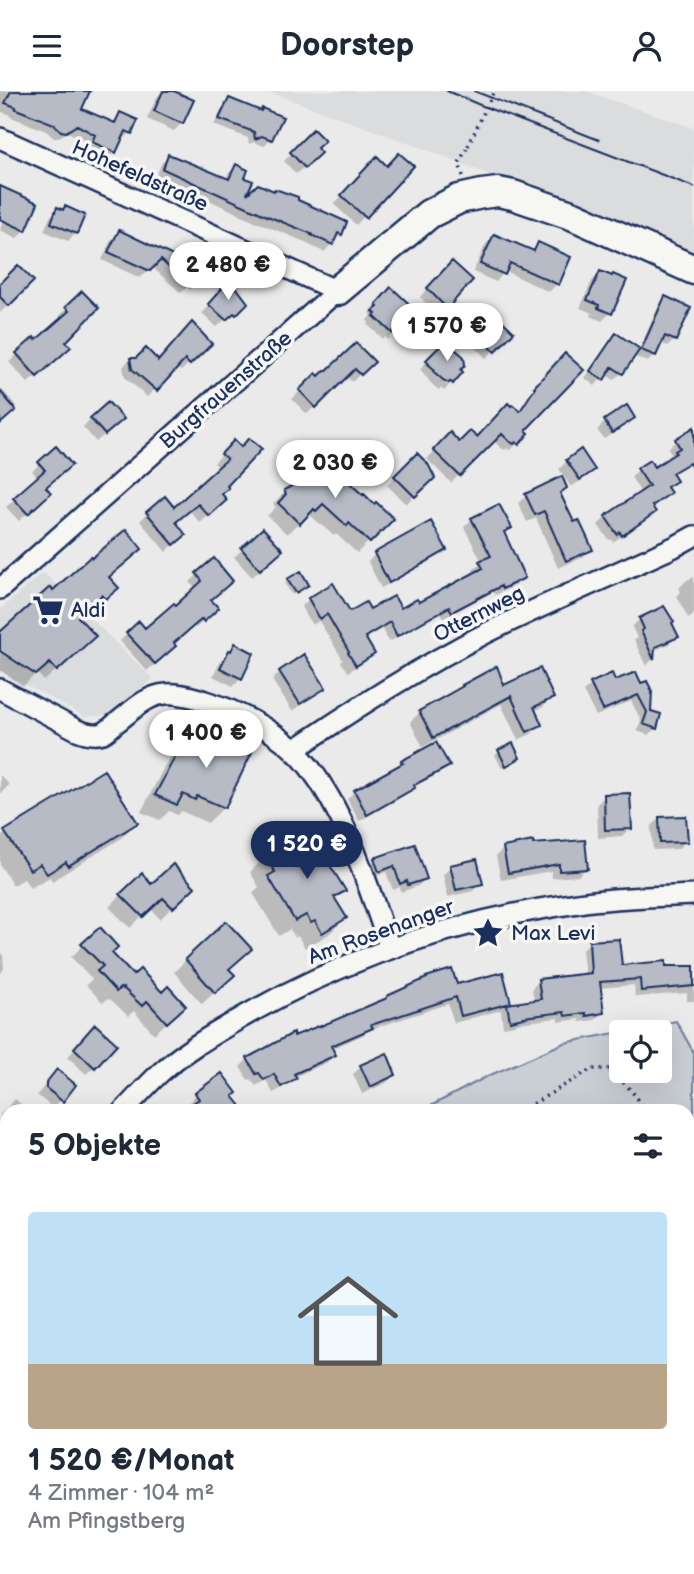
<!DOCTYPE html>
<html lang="de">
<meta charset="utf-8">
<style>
:root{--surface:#fff;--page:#f6f6f7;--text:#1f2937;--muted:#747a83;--line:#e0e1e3;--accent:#1b2f5e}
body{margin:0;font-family:"Balsamiq Sans",sans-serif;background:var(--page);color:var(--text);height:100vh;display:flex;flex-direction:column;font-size:26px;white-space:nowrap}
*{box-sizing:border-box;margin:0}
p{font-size:23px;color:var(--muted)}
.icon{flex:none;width:38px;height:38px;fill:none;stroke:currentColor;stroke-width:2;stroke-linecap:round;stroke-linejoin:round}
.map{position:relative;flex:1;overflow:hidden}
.drawer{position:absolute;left:0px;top:1013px;width:695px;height:471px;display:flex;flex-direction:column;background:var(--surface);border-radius:21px 21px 0 0;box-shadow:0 7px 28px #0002}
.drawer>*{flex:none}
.fabs{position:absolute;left:609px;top:929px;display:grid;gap:14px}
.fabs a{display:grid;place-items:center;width:63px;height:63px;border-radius:7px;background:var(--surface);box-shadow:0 7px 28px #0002;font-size:35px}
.price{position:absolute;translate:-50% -60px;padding:0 16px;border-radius:24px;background:#fff;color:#222;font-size:23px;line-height:46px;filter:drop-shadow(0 2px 4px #0008)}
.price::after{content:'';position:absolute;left:50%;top:42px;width:21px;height:16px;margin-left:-10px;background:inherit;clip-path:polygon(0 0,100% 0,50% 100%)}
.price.current{background:var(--accent);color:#fff}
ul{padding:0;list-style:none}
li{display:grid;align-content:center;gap:14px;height:371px;padding:0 28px}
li+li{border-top:2px solid var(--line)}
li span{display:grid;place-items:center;height:217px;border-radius:7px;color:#555}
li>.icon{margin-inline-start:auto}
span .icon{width:126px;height:126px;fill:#fffc;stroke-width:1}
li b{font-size:30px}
h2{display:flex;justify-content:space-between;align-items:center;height:84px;padding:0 28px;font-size:30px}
header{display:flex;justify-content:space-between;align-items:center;height:91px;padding:0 28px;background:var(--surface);font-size:32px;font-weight:800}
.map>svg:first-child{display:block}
</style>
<header><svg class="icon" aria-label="menu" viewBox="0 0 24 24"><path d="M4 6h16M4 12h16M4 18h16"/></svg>Doorstep<svg class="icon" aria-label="person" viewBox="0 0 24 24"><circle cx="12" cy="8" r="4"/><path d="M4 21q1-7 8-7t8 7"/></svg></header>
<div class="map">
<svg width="694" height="1483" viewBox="0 0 694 1483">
<rect width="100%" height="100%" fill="#e9eae9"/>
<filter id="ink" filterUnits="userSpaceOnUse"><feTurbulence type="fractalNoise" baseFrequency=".0143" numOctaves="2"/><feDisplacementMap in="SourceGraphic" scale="14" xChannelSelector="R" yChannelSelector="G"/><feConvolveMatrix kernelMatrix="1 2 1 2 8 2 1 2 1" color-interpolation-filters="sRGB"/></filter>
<g filter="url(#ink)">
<path fill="#dadcde" d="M267,0H585L694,37V165L438,63Z
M43,481L153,588L107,624L85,626L0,580V519Z"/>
<path fill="#caced5" stroke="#727e9a" stroke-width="2" fill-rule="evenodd" d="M676,930L694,962V1064L688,1068V1020H421L488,985L564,952ZM621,942H660V980H621Z"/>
<path fill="#0003" d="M0,0H81L80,19L112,32L120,23L130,42L123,49L121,48L115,61L107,68L86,59L89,52L68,41L57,47H54L46,40L9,25L10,24L0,20Z
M163,0H170L182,32L174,40L147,28L157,6Z
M229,9L270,48L264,55L254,51L249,53L248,47L214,34L223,16Z
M313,41L315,57L311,70L296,83L284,70Z
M169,65L226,89L228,83L236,75L242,88V110L341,143L324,161L305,152V151L257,131L156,85L161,73Z
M369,75H411L356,134L334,113Z
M58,118L76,142L68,150L44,140L50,126Z
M4,125L25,139L17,147L0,139Z
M119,141L196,178L188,195L181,202L152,176L140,187L102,169L111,149Z
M494,145L531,161L539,153L557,193L549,201L505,180L496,191L473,181L486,153Z
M452,172L450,211L453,225L446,232L420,206Z
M600,182L610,222L602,230L591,225L592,222L580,217L592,190Z
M31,190L0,222V195Z
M82,203L63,250L61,264L28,292L9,271L34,249L36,251L62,228L59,225Z
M217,204L246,212L227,230L225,228L217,236L202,222Z
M383,206L417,223L395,246L392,244L388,249L385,246L383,248L368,234L369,232L367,229L372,224L369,222Z
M665,208L675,249L668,255L660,252L654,264L648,271L633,265L621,282L614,289L605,283L595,295L585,287L610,251L616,244L639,259L659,214Z
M496,226L512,241L486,267L471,252Z
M210,253L181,280L177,276L147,306L125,286L123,276L130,268L158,271Z
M443,254L461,281L444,300L441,297L439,299L435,296L428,289V288L420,278Z
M372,271L352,291L346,285L307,323L292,308L316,284L319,287Z
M557,272L524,340L527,342L510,360L507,357L505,359L501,357L493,349L451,392L427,368L450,344L459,353L477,348L518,321L529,305L528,304Z
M0,296L17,316L0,333Z
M633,326L625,334L604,348L597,339L605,331Z
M91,328L113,336L96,351L83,336Z
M694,338V370L671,384L674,389L666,398L669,402L651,417L654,421L646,429L613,451L611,448L609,449L598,434L606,426L641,402L631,386L638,379L653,378L673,365L668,357L676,350Z
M234,351L225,395L220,404L217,417L200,432L190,420L174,432L176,451L166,461L140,430L148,422L174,418L220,377L214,372Z
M56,358L44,397L48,402L19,430L6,416L38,387L32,380Z
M417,364L433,387L406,413L387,394Z
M567,370L593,379L585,387L571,396L559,378Z
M331,377L391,428L357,462L336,443L334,445L310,424L303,431L301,429L287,443L267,425L276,416L273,413L285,401Z
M565,397L559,403L573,433L590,458L583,466L558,477L536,427L527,431L518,412L526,405Z
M472,428L509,436L503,443L523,487L516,494L495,504L493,501L444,527L441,522L389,551L382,538L364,548L373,563L365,570L348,581L341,571L343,569L319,530L312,534L301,516L309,508L349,522L400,519L418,514L475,483L473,479L482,471L464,436Z
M263,440L272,467L252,486L234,466Z
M445,459L438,466L381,497L368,471L375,463Z
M214,469L209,509L217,517L196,537L194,534L172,553L166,563L147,580L120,550L127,543L145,539L176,517L196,498L190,491Z
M694,486V523L688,527L677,505L681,501L679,497L687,489Z
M108,487L116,496L93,518L90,515L76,526L82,556L44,590L37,582L23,595L0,579V543L53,501Z
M288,490L307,494L292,504L285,493Z
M640,528L677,545L669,553L653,560V568L646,575L634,549L637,547L632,536Z
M235,554L240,587L233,595L213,585L221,569Z
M304,566L324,596L316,604L292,620L272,589L280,581Z
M635,583L656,637L648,644L637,640L641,629L631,610L596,625L583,601L591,594L611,584L614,592Z
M503,596L552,606L543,616L534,620L540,634L531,643L518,649L501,613L423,656L410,631L420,621Z
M206,637L224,716L208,732L181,720L177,724L169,720L160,729L141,721L167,670L183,654L188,657Z
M499,661L518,667L502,677L495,664Z
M402,671L447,674L440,682L412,697L405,704L359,730L347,708L355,700L394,679Z
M103,681L136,732L120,748L52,790L50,786L30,797L24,788L13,794L0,774V747L5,742Z
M0,684L9,694L0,703Z
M605,705L630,737L622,745L598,747L597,713Z
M659,728L686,750L678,758L653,759L651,736Z
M414,755L425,788L418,795L401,801L400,796L393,799L386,781L372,787L368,776L375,769Z
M504,757L586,777L578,785L552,787L551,780L501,789L496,765Z
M322,763L343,799L334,809L345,827L329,843L305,857L298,845L295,847L290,838L279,845L253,802L259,796L250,781L266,765Z
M451,776L481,792L473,800L448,806L443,784Z
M141,785L151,795L193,796L160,828L150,817L130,837L109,816Z
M100,838L110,862L172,927L154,943L134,920L128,925L110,908L109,909L107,908L103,912L86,894L92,888L71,866Z
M589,852L620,875L694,876V910H687V902L635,906L634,894L599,897L602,922L595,929L580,931L579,928L558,931V927L517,932L515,934L503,936L501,919L454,932L448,913L368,939L363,944L331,958L334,964L326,972L294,986L287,994L273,1002L266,989L256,995L251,988L248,989L240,976L248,968L294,947L456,895L509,911L506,915L534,911L532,897L539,890L585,885L582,859Z
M0,861L3,863L4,878L0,883Z
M186,869L228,879L220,896L202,913L174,881Z
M87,943L94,976L86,983L68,966Z
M361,976L394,984L386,992L362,1003L353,983Z
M222,985L231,1005L239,1016L235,1020H187L190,1017L187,1013L196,1004Z
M49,989L74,994L53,1017L37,1004Z
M15,1008L29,1020H7V1056L4,1054L0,1058V1024Z
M688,1146H690L694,1152V1172L688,1176Z
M7,1224V1241L0,1236V1233Z
M48,1477H91L85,1483H43Z
M152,1477H192L187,1483H159Z
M415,1477H438L432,1483H427Z
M653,1477H680L654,1480Z"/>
<path fill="#b6bbc6" stroke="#1b2f5e" stroke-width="2" d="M11,0H90L82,18L115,32L120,21L138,29L132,43L126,40L116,62L92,51L95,44L77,34L66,41L61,40L54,33L16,18V16L5,12Z
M163,0H174L194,9L183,33L154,20Z
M229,7L261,20L262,17L283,26L272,49L262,45L255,48L254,41L219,28Z
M313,38L325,50L317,57L321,62L305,77L290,61Z
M399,62L414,75L366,127L341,104L377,65L387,75Z
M168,63L229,88L236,73L248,79L245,87L253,90L247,103L258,93L274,100L275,98L298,106V109L347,131L342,144L338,142L333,154L311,144L312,143L265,124L163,78Z
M0,95L38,112L26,140L0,128Z
M65,115L85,124L77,143L51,132L57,116L63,119Z
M119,139L198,177L190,196L161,169L150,180L108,161Z
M494,143L534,160L538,151L571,166L559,194L510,172L505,184L480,173Z
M452,170L473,189L452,212L455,226L427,197Z
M18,174L34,190L9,215L0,206V192Z
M600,180L612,185L613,183L627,189L612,223L598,217L599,214L587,209Z
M225,194L232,200L236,196L248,212L236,224L234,222L226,229L208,213Z
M391,196L420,223L404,239L401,237L397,242L394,240L392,242L374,225L376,223L373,220L378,216L376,213Z
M82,200L99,217L66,251L71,256L37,286L16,262L34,246L36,249L69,220L65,216Z
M665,205L691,217L676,250L665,245L656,265L641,259Z
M496,224L514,241L495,261L477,243Z
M192,231L212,253L190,274L185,269L157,300L132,278L130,267H136L146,257L158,269V270Z
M616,242L640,258L623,283L612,276L604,289L590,280Z
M356,252L375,271L361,284L355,278L316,317L299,299L316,282L319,285L325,279L326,280Z
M443,252L446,254L447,253L454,259L455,258L464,266L465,274L461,279L463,281L453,293L450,290L449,292L443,289L434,281L435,279L428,273L429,272L426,269Z
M565,262L584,279L526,339L529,342L519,354L516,351L514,353L509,350L502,343L460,385L433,359L450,341L459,351L470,340L477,346L508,312L511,315L513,314L520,320L535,297L534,296Z
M0,300L16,319L0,333Z
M108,311L124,328L105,344L90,327Z
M627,314L635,327L612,342L604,329Z
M694,336V380L689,372L672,382L677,390L667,396L671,402L652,415L656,421L622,445L620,441L617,443L605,425L649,395L637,377L650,369L654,376L676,362L675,360L680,357L675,348Z
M249,347L262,358L227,395L229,397L222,403L227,409L209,425L198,413L176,431L186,444L174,454L146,421L165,405L174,416L227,368L221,363L234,349L241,356Z
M56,355L72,374L46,396L51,402L28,423L13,407L45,379L38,371Z
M581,358L595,379L580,389L566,369Z
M417,362L428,373L435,387L415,406L394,385Z
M324,363L336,373L333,377L363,404L364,403L374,413L376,411L394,428L370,452L349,432L347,435L323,413L316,420L314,418L300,433L278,412L286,403L284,399L297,392Z
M562,385L567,397L560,402L574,431L579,429L593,459L566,470L544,420L535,424L525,403Z
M499,413L512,437L504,441L525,487L502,498L501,495L452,521L449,516L397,545L390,531L365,546L375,563L356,575L348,562L349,561L327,523L320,528L308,507L333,492L350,520L366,511L370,518L394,505L401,517L417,508L419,511L483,477L479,470L491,465L471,427Z
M431,430L447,459L389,492L374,462Z
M263,437L283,459L260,479L241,457Z
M126,438L142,458L109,486L119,497L106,508L102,504L78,526L96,545L57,580L50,572L36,584L0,560V541L50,496L53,499L91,465L92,467Z
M214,467L233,490L211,509L219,517L204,531L202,528L174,552L176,555L155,573L126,542L139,530L145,537L174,512L176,514L202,490L196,482Z
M301,480L309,494L296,502L287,488Z
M664,515L674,531L672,532L679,546L655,556L654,569L641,540L644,538L639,527Z
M235,552L254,562L242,588L220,577L229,559L231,560Z
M304,563L326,597L300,613L279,580Z
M497,575L504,594L540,577L554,607L534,616L542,634L527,641L511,605L433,647L419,620L463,595L462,594Z
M636,581L641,592L647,590L652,600L651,620L661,623L657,638L643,633L647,621L638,604L603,619L590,592L612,582L615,589Z
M205,635L253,659L225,717L197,705L195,709L183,703L177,714L155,704L182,652L193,658Z
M436,651L450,675L414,694L415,697L367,724L354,699L403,672L401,670Z
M513,652L520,667L506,675L498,659Z
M104,679L138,732L68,775L66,771L47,783L40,773L30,779L4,740Z
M630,702L632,738L605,739L604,703Z
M686,725L688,751L660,752L659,726Z
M312,736L327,761L323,763L346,800L334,806L347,827L322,842L315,830L311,832L306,824L295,830L268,785L275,781L265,764Z
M585,749L588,778L559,780V773L508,782L503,756L533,750V753Z
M415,753L427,788L408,794L407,790L400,793L394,775L379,781L374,767Z
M477,768L483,793L456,799L450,774Z
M173,773L195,796L173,817L163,807L143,826L120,803L142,782L151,793Z
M226,830L252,858L229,878L235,884L215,902L185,868Z
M100,836L118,856L112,862L133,884L140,878L162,901L168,895L186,915L167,932L147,910L142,915L123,897L122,898L120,897L116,901L97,880L103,875L81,853Z
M619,848L622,874L666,870V875H694V895L641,900L640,888L600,891L604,922L586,925V922L565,925L564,921L523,926L524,927L510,930L507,913L541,908L538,888L591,882L589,850Z
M452,878L457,893L503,881L511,912L461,925L456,906L371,934L373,937L331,955L336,964L294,983L297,987L281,996L274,983L264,989L259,982L256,983L247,967L293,942L294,945L321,934V935L387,907V905L427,887L426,886Z
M95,933L117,953L95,977L74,957Z
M387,962L396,984L370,996L360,974Z
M57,978L76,994L63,1011L46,997V992Z
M222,982L237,1002L233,1005L245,1020H182L199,1008L195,1002Z"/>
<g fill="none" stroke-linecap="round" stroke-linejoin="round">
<defs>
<path id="street" d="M0,47L337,200L0,498
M0,598L77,639C85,642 94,645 103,642C108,640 112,635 116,632C131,621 146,604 166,603C183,601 212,612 228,618C258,631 290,650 310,677C349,728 368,797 390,857
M295,661L303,653C369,608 437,565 509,531C563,505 619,481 674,456L694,445
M123,1020C135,1008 147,994 160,982C186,958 217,941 248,923C350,865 462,828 578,812C616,806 655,806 694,804
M688,1090L694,1086
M0,1170L7,1161
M688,1369L694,1367
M236,1483L242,1477
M518,1483V1482"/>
<path id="secondary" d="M337,200L429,123L459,108L482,103L498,101L513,104L574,125L694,179"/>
</defs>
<use href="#street" stroke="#1b2f5e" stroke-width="24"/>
<use href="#secondary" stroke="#1b2f5e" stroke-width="33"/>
<path stroke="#1b2f5e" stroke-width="3.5" stroke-dasharray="2 5" stroke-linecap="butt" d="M463,85L459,72L468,55
M521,1020L592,978H609L630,998L647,1020"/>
<use href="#street" stroke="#f6f6f2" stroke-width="19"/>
<use href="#secondary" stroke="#f6f6f2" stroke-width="28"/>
<path stroke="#1b2f5e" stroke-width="2" d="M447,0L480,14L694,96
M474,0L599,49"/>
<path stroke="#1b2f5e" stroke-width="3.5" stroke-dasharray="2 5" stroke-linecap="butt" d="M468,55L494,0"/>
</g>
</g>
<defs>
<symbol id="supermarket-bare" viewBox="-9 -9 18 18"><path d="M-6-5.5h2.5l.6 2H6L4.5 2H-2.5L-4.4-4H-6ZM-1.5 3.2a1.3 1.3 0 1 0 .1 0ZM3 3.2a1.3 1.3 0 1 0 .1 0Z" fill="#1b2f5e" stroke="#f6f6f2" stroke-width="2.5" paint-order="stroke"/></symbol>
<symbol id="sight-bare" viewBox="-9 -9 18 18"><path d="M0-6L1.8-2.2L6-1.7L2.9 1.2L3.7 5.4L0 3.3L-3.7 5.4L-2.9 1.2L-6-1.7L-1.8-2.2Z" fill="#1b2f5e" stroke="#f6f6f2" stroke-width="2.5" paint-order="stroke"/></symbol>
</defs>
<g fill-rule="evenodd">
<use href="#supermarket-bare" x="26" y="497" width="44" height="44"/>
<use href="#sight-bare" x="466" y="820" width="44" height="44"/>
</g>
<g text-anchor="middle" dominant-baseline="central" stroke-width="7" stroke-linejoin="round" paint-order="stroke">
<g font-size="21" fill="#1b2f5e" stroke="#f6f6f2">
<text transform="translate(140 85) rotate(24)">Hohefeldstraße</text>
<text transform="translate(226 299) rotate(-41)">Burgfrauenstraße</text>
<text transform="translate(479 523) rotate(-27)">Otternweg</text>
<text transform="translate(381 841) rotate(-20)">Am Rosenanger</text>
</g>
<g font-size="21" fill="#1b2f5e" stroke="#f6f6f2" text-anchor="start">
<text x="71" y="519">Aldi</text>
<text x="511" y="842">Max Levi</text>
</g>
</g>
</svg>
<div class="fabs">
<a><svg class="icon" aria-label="locate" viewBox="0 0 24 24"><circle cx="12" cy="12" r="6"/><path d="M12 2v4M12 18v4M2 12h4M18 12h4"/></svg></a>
</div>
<b class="price" style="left:228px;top:211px">2 480 €</b>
<b class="price" style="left:447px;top:272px">1 570 €</b>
<b class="price" style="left:335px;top:409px">2 030 €</b>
<b class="price" style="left:206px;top:679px">1 400 €</b>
<b class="price current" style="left:307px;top:790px">1 520 €</b>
<section class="drawer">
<h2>5 Objekte<svg class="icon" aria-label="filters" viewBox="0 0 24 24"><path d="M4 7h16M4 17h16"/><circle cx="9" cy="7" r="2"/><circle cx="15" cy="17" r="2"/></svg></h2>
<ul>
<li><span style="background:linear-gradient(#bfe0f5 70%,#b9a48a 0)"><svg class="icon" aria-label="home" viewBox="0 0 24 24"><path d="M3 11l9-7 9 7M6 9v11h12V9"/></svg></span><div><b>1 520 €/Monat</b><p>4 Zimmer · 104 m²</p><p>Am Pfingstberg</p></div></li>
</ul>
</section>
</div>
